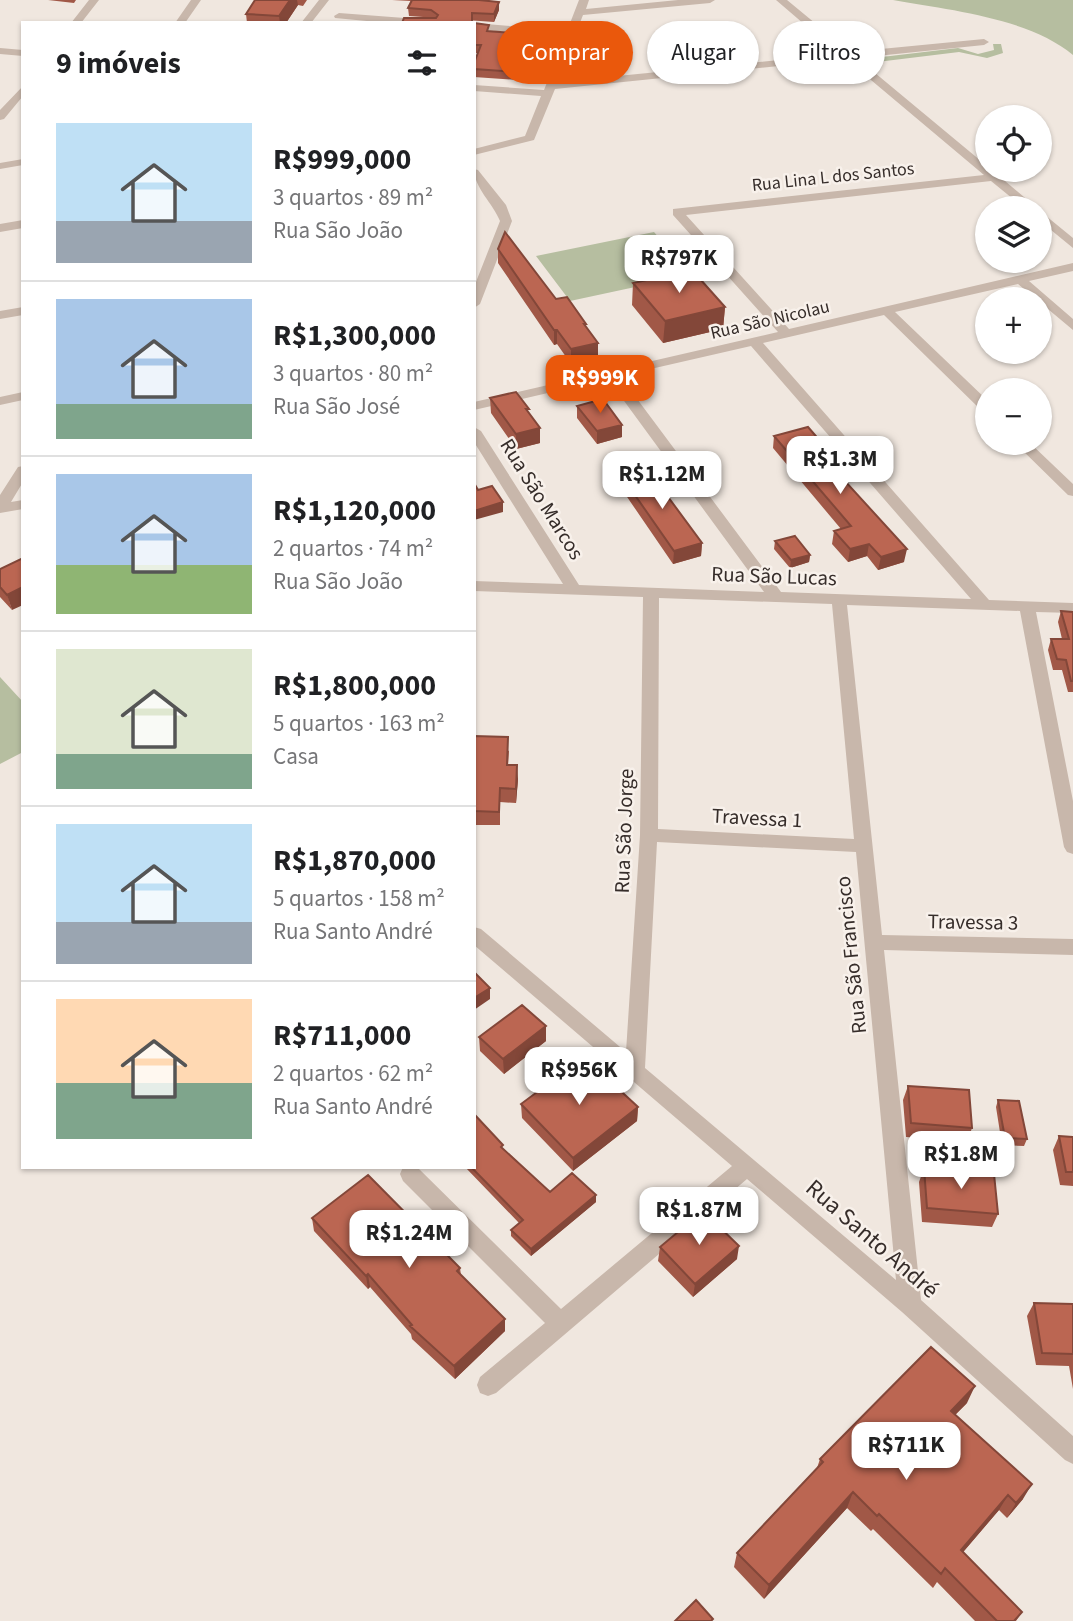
<!DOCTYPE html>
<html lang="pt">
<meta charset="utf-8">
<style>
:root{--surface:#fff;--page:#f2f2f2;--text:#202124;--muted:#757577;--line:#e0e0e0;--accent:#ea580c}
body{margin:0;font-family:"Source Sans 3",sans-serif;background:var(--page);color:var(--text);height:100vh;display:flex;flex-direction:column;font-size:26px;white-space:nowrap}
*{box-sizing:border-box;margin:0}
p{font-size:23px;color:var(--muted)}
.icon{flex:none;width:38px;height:38px;fill:none;stroke:currentColor;stroke-width:2;stroke-linecap:round;stroke-linejoin:round}
.map{position:relative;flex:1;overflow:hidden}
.details{position:absolute;left:21px;top:21px;width:455px;height:1148px;display:flex;flex-direction:column;background:var(--surface);border-radius:0px;box-shadow:0 2px 5px #0004}
.details>*{flex:none}
.guide{position:absolute;left:497px;top:21px;width:471px;height:63px;display:flex;gap:14px}
.tools{position:absolute;left:975px;top:105px;display:grid;gap:14px}
.tools a{display:grid;place-items:center;width:77px;height:77px;border-radius:50%;background:var(--surface);box-shadow:0 2px 5px #0004;font-size:35px}
.price{position:absolute;translate:-50% -60px;padding:0 16px;border-radius:14px;background:#fff;color:#222;font-size:23px;line-height:46px;filter:drop-shadow(0 2px 4px #0008)}
.price::after{content:'';position:absolute;left:50%;top:42px;width:21px;height:16px;margin-left:-10px;background:inherit;clip-path:polygon(0 0,100% 0,50% 100%)}
.price.current{background:var(--accent);color:#fff}
ul{padding:0;list-style:none}
li{display:flex;align-items:center;gap:21px;height:175px;padding:0 35px}
li+li{border-top:2px solid var(--line)}
li span{display:grid;place-items:center;flex:none;width:196px;height:140px;border-radius:0px;color:#555}
li>.icon{margin-inline-start:auto}
span .icon{width:84px;height:84px;fill:#fffc;stroke-width:1}
li b{font-size:30px}
h2{display:flex;justify-content:space-between;align-items:center;height:84px;padding:0 35px;font-size:30px}
.chip{padding:0 24px;border-radius:32px;background:var(--surface);box-shadow:0 2px 5px #0004;font-size:24px;line-height:63px}
.chip.current{background:var(--accent);color:#fff}
.map>svg:first-child{display:block}
</style>
<div class="map">
<svg width="1073" height="1621" viewBox="0 0 1073 1621">
<rect width="100%" height="100%" fill="#f0e7df"/>
<path fill="#b6bea0" d="M893,0H1073V55C1029,18 949,10 893,0Z
M993,44H1001L1003,53L987,58L959,52L869,63L865,59L958,48L978,54L994,50Z
M654,232L691,275L570,301L536,256Z
M0,677L23,702V752L0,764Z"/>
<g fill="none" stroke-linecap="round" stroke-linejoin="round">
<path fill="#c8b7ab" fill-rule="evenodd" d="M89,0H99L81,23H71Z
M191,0H201L185,23H175Z
M319,0H329L311,23H301Z
M579,0H589L586,9L678,0H715L710,3L583,15L557,82L839,54L776,0H787L850,52L984,39L989,42L984,45L857,58L987,166V170H992L1037,208H1024L991,181L686,215L789,329L1073,263V271L1029,281L1073,319V330L1018,284L895,312L987,400V412L982,411L884,315L763,343L989,600L1073,603V613L1036,612L1073,801V854L1067,852L1064,847L1020,611L847,605L882,935L1073,939V955L884,950L921,1300L1073,1436V1464L1065,1460L902,1312L747,1179L496,1393L488,1396L480,1393L477,1385L480,1377L545,1323L403,1181L400,1174L403,1167H417L561,1309L732,1166L474,945V927L481,929L626,1052L640,835L643,597L474,591V581L563,584L474,442V427L481,431L579,585L764,592L608,379L474,410V402L778,332L673,215V209L984,175L846,59L555,89L534,140L474,155V149L525,136L541,96L474,91V85L544,90L565,37L474,29V23L567,31ZM751,346L971,599L781,592L620,376ZM659,598L832,604L854,839L658,829ZM657,842L856,852L896,1280L645,1068Z
M339,13L431,20L436,23H388L335,18L334,16Z
M0,48L23,50V56L0,54Z
M23,86V96L4,119L0,120V110Z
M23,159V165L0,169V163Z
M474,169L478,170L506,205L512,221L480,304L474,308V287L500,221C493,203 474,188 474,169Z
M1040,211L1073,238V248L1040,221Z
M23,220V228L0,232V224Z
M23,307V315L0,319V311Z
M23,392V400L0,405V397Z
M1015,443H1030L1073,484V496L1068,495Z
M23,466V482L11,502L23,500V509L0,513V495L18,467Z"/>
</g>
<path fill="#a15847" d="M48,0H76L74,3Z
M255,0H307L303,6L298,5L286,23H247L246,14Z
M392,0H483L482,1L499,10L494,22L409,16L408,8L411,1Z
M474,23L489,31L528,34V42L517,80L474,77V63L478,53H474Z
M498,249L556,299L586,327L598,358L571,364L557,344L554,345L498,263Z
M633,283L725,307L723,329L663,343L632,305Z
M490,398L529,413L540,428V443L516,449L491,413Z
M577,406L622,437L597,444L577,418Z
M774,436L822,443L820,454L904,562L878,570L867,556L848,562L832,544L834,531L841,529L773,448Z
M623,478L702,543L701,556L673,564L623,491Z
M775,541L810,555L809,562L790,568L774,549Z
M0,569L12,610L0,597Z
M1061,611L1073,612V692H1068L1062,670H1053L1048,650L1051,639H1062L1058,622Z
M474,736L509,751L508,765L518,779L516,803L500,802V825H474Z
M479,1037L546,1041L504,1074L480,1051Z
M908,1086L972,1128L967,1142L906,1137L903,1100Z
M998,1100L1027,1139L1024,1146L1002,1145L996,1107Z
M521,1104L638,1107L637,1121L573,1171L522,1118Z
M1059,1136L1073,1137V1186L1060,1185L1053,1150Z
M504,1149L550,1192L596,1202L531,1256L511,1236V1230L519,1223L465,1167H474Z
M924,1168L998,1214L992,1227L922,1222L919,1182Z
M312,1218L460,1268L461,1275L505,1331L455,1379L412,1339L411,1334L370,1287L368,1289L314,1231Z
M660,1247L737,1259L693,1297L658,1261Z
M1034,1303L1073,1304V1389L1069,1366L1036,1365L1027,1316Z
M967,1403L955,1415L1023,1499L1007,1518L999,1510L963,1552L1022,1612L1016,1621H975L937,1582L933,1588L873,1529L871,1531L847,1508L764,1599L734,1567L737,1553L817,1468L820,1459Z"/>
<path fill="#834739" d="M290,0H297L298,5L286,23H280L279,16Z
M499,2V10L494,22V14Z
M528,34V42L517,80V72Z
M725,307L723,329L663,343L665,321Z
M554,330H557V344L554,345Z
M598,343V358L571,364V349Z
M622,425V437L597,444V431Z
M540,428V443L516,449V434Z
M822,443L820,455L812,445Z
M503,502V512L474,520V511Z
M702,543L701,556L673,564L674,551Z
M869,544L867,556L848,562L850,549Z
M907,549L904,562L878,570L881,557Z
M810,555L809,562L790,568L791,560Z
M23,587V605L12,610L7,595Z
M517,765L518,779L516,803V789Z
M490,988V999L474,1010V998Z
M546,1026V1041L504,1074L503,1059Z
M638,1107L637,1121L573,1171V1158Z
M596,1195V1202L531,1256V1249Z
M739,1246L737,1259L693,1297L695,1284Z
M368,1274L370,1287L368,1289L366,1276Z
M505,1319V1331L455,1379L454,1366Z
M975,1386L967,1403L943,1427L951,1411Z
M1032,1484L1023,1499L1007,1518L1016,1503Z
M853,1492L847,1508L764,1599L769,1585Z
M1008,1495L999,1510L953,1564L961,1550Z"/>
<path fill="#bb6652" stroke="#834739" stroke-width="2" d="M255,0H290L279,16L246,14Z
M412,0H479L499,2L494,14L472,13V23H402L404,18H436L438,15L431,10L408,8Z
M474,23L489,25L487,31L528,34L517,72L474,69V63L481,45H474Z
M505,232L556,299L567,297L586,324H584L598,343L571,349L557,330H554L498,249Z
M692,270L725,307L665,321L633,283Z
M516,392L529,409H526L540,428L516,434L490,398Z
M603,399L622,425L597,431L577,406Z
M808,427L822,443L812,445L907,549L881,557L869,544L850,549L834,531L851,526L774,436Z
M649,471L702,543L674,551L623,478Z
M474,483L478,490L492,486L503,502L474,511Z
M795,536L810,555L791,560L775,541Z
M23,558V587L7,595L0,587V569Z
M1061,611L1073,612V681H1071L1066,660L1057,659L1051,639H1069Z
M474,736L508,737L507,765H517L516,789L500,788L499,812L474,811Z
M474,972L490,988L474,998Z
M522,1005L546,1026L503,1059L479,1037Z
M584,1057L638,1107L573,1158L521,1104Z
M908,1086L969,1090L972,1128L911,1123Z
M998,1100L1019,1101L1027,1139L1005,1138Z
M474,1114L503,1145L501,1147L550,1192L572,1173L596,1195L531,1249L511,1230L523,1220L471,1167H474Z
M1059,1136L1073,1137V1172H1066Z
M924,1168L994,1174L998,1214L927,1208Z
M368,1175L460,1268L457,1271L505,1319L454,1366L410,1326L412,1325L368,1274L366,1276L312,1218Z
M703,1211L739,1246L695,1284L660,1247Z
M1034,1303L1073,1304V1354L1042,1353Z
M931,1347L975,1386L951,1411L1032,1484L1016,1503L1008,1495L961,1550L1022,1612L1014,1621H997L945,1568L941,1574L879,1514L877,1516L853,1492L769,1585L737,1553L823,1462L820,1459Z
M696,1600L713,1619L711,1621H675Z"/>
<g text-anchor="middle" dominant-baseline="central" stroke-width="5" stroke-linejoin="round" paint-order="stroke">
<g font-size="18" fill="#362d2a" stroke="#f8f1eb">
<text transform="translate(833 177) rotate(-6)">Rua Lina L dos Santos</text>
<text transform="translate(770 320) rotate(-13)">Rua São Nicolau</text>
</g>
<g font-size="21" fill="#362d2a" stroke="#f8f1eb">
<text transform="translate(542 499) rotate(58)">Rua São Marcos</text>
<text transform="translate(774 576) rotate(2)">Rua São Lucas</text>
<text transform="translate(757 818) rotate(3)">Travessa 1</text>
<text transform="translate(624 831) rotate(-88)">Rua São Jorge</text>
<text transform="translate(973 922) rotate(1)">Travessa 3</text>
<text transform="translate(851 955) rotate(-96)">Rua São Francisco</text>
</g>
<g font-size="24" fill="#362d2a" stroke="#f8f1eb">
<text transform="translate(872 1239) rotate(41)">Rua Santo André</text>
</g>
</g>
</svg>
<div class="tools">
<a><svg class="icon" aria-label="locate" viewBox="0 0 24 24"><circle cx="12" cy="12" r="6"/><path d="M12 2v4M12 18v4M2 12h4M18 12h4"/></svg></a>
<a><svg class="icon" aria-label="layers" viewBox="0 0 24 24"><path d="M12 4l9 5-9 5-9-5zM3 14l9 5 9-5"/></svg></a>
<a>+</a>
<a>−</a>
</div>
<b class="price" style="left:679px;top:295px">R$797K</b>
<b class="price current" style="left:600px;top:415px">R$999K</b>
<b class="price" style="left:840px;top:496px">R$1.3M</b>
<b class="price" style="left:662px;top:511px">R$1.12M</b>
<b class="price" style="left:579px;top:1107px">R$956K</b>
<b class="price" style="left:961px;top:1191px">R$1.8M</b>
<b class="price" style="left:699px;top:1247px">R$1.87M</b>
<b class="price" style="left:409px;top:1270px">R$1.24M</b>
<b class="price" style="left:906px;top:1482px">R$711K</b>
<div class="guide">
<a class="chip current">Comprar</a>
<a class="chip">Alugar</a>
<a class="chip">Filtros</a>
</div>
<section class="details">
<h2>9 imóveis<svg class="icon" aria-label="filters" viewBox="0 0 24 24"><path d="M4 7h16M4 17h16"/><circle cx="9" cy="7" r="2"/><circle cx="15" cy="17" r="2"/></svg></h2>
<ul>
<li><span style="background:linear-gradient(#bfe0f5 70%,#9aa5b1 0)"><svg class="icon" aria-label="home" viewBox="0 0 24 24"><path d="M3 11l9-7 9 7M6 9v11h12V9"/></svg></span><div><b>R$999,000</b><p>3 quartos · 89 m²</p><p>Rua São João</p></div></li>
<li><span style="background:linear-gradient(#a9c7e8 75%,#7fa58c 0)"><svg class="icon" aria-label="home" viewBox="0 0 24 24"><path d="M3 11l9-7 9 7M6 9v11h12V9"/></svg></span><div><b>R$1,300,000</b><p>3 quartos · 80 m²</p><p>Rua São José</p></div></li>
<li><span style="background:linear-gradient(#a9c7e8 65%,#8fb573 0)"><svg class="icon" aria-label="home" viewBox="0 0 24 24"><path d="M3 11l9-7 9 7M6 9v11h12V9"/></svg></span><div><b>R$1,120,000</b><p>2 quartos · 74 m²</p><p>Rua São João</p></div></li>
<li><span style="background:linear-gradient(#dfe7d0 75%,#7fa58c 0)"><svg class="icon" aria-label="home" viewBox="0 0 24 24"><path d="M3 11l9-7 9 7M6 9v11h12V9"/></svg></span><div><b>R$1,800,000</b><p>5 quartos · 163 m²</p><p>Casa</p></div></li>
<li><span style="background:linear-gradient(#bfe0f5 70%,#9aa5b1 0)"><svg class="icon" aria-label="home" viewBox="0 0 24 24"><path d="M3 11l9-7 9 7M6 9v11h12V9"/></svg></span><div><b>R$1,870,000</b><p>5 quartos · 158 m²</p><p>Rua Santo André</p></div></li>
<li><span style="background:linear-gradient(#ffd9b3 60%,#7fa58c 0)"><svg class="icon" aria-label="home" viewBox="0 0 24 24"><path d="M3 11l9-7 9 7M6 9v11h12V9"/></svg></span><div><b>R$711,000</b><p>2 quartos · 62 m²</p><p>Rua Santo André</p></div></li>
</ul>
</section>
</div>
